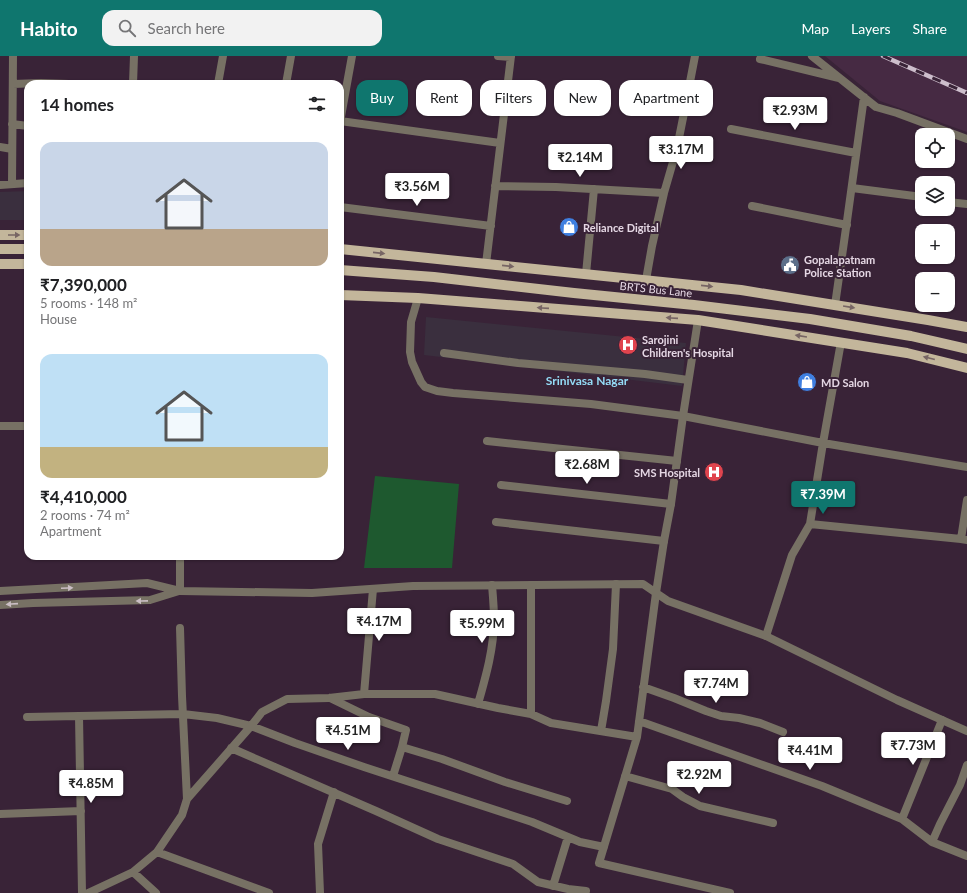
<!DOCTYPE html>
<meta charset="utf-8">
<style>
:root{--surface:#fff;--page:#f2f2f2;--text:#202124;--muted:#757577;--accent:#0f766e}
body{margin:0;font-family:Lato,sans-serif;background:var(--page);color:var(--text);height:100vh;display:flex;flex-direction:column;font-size:15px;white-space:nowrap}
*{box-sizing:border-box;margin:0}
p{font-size:13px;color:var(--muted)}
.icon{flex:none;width:22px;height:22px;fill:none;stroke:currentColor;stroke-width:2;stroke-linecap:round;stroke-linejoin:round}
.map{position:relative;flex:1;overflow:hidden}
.details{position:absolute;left:24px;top:24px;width:320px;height:480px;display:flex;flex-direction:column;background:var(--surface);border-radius:12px;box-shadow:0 1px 3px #0004}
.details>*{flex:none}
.top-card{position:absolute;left:356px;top:24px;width:380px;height:36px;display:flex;gap:8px}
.buttons{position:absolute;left:915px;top:72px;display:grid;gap:8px}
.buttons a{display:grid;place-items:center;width:40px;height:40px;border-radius:8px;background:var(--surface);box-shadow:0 1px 3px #0004;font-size:20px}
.price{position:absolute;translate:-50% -34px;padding:0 9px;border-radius:4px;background:#fff;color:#222;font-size:13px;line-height:26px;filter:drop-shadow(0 1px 2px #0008)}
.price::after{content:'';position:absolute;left:50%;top:24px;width:12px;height:9px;margin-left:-6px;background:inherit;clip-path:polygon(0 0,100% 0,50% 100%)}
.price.selected{background:var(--accent);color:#fff}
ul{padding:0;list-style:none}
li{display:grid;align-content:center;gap:8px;height:212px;padding:0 16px}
li span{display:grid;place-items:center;height:124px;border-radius:12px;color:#555}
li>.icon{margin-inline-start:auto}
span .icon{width:72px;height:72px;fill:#fffc;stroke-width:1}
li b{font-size:17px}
h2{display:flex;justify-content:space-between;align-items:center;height:48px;padding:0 16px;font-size:17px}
.tag{padding:0 14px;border-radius:12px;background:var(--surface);box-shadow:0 1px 3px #0004;font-size:14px;line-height:36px}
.tag.selected{background:var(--accent);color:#fff}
header{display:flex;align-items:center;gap:24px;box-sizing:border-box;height:56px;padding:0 20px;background:var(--accent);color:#fff}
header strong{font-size:19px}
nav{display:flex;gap:22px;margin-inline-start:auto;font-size:14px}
.search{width:280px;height:36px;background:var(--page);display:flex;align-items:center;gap:10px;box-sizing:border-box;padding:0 14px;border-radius:12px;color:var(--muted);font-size:15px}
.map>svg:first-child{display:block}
</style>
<header>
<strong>Habito</strong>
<div class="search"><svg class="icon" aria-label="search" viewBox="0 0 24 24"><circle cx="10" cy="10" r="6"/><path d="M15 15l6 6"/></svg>Search here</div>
<nav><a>Map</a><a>Layers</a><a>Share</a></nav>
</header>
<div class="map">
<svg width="967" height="837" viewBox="0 0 967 837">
<rect width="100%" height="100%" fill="#392337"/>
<path fill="#3a2f3e" d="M28,135V164H0V136Z
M426,261L686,287L682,330L424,299Z"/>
<path fill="#462a43" d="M825,0H967V76L880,45Z"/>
<path fill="#1e592f" d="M375,420L459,428L452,512H364Z"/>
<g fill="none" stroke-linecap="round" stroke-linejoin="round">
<path stroke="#777164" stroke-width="8" d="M498,0L511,1
M812,0L876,51L897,57L967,83
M760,3L839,22
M13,28L41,27L69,28
M133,28L134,0
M286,28L291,0
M340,65L500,87
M340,66L352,0
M12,68L28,70
M731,73L856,97
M0,91L12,93
M12,128L13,0
M0,129L28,127
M495,130L556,131L664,137
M852,132L922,141
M948,146L967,148
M752,150L847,169
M340,151L491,170
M486,208L511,0
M586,218L594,133
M646,224L652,190L664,137L677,92L684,57L695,0
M418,242L411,266L410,296L412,306L421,326L425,331L437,335L453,337L591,348L683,360L823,387L810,468
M835,249L847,165L864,41
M841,286L823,387L967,411
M444,297L518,307L645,318L688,324
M0,370H28
M487,385L677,405
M501,429L671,448
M496,466L664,485
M961,483L967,444
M180,535V500
M656,537L637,681L599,807L730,837
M180,572L182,640L187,743
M766,580L792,499L810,468L961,483L967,484
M643,631L674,642L706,655L721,660L739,662L760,667L783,676
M364,638L373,533
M330,642L369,661L406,674L402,691L442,703L505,726L567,745
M478,648C486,620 494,592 494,563C494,552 493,541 492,529
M531,658V529
M79,660L82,837
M27,661L183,658L217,662L251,670L262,656L287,643L329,642L364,638H435L498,652L531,658L551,667L637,681
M639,665L822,730L902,763L932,786L967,800
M601,675L606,645L613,593L616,528
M231,692L376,755L438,783L513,808L538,826L568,833L586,835
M393,720L402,691
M625,720L672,733L683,741L700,750L773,767
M0,758L81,755
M902,763L942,664
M932,786L940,768L960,729L967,709
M157,796L269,837
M133,816L156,837
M553,830L568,781
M88,837L133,816L157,796L182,759L187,743L251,670L295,687L364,711L532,766L580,786L604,791
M320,837L318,788L334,736"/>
<path stroke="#777164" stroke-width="8" d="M218,28L223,0
M0,535L147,527L180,535L312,537L413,530L643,528L668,545L766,580L897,644L967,675
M656,537L664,485L671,448L683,360L698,264
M0,549L33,547L150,544L179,535"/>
<path stroke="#c3b69b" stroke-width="10" d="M0,179H28
M0,193H28
M340,193L741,234L928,264L967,271
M0,208H28
M340,214L434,221L574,237L694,249L810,263L911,280L967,293
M340,239L418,242L698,264L907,297L967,312"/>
<defs>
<path id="rail" d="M883,0L967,37"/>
</defs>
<use href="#rail" stroke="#cdbecc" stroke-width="4.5"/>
<use href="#rail" stroke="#392337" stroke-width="3" stroke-dasharray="9" stroke-linecap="butt"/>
</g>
<defs><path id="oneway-solid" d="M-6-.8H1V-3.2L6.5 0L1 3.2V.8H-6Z"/></defs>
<g fill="#776564">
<use href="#oneway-solid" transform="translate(14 179)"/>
<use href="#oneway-solid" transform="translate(379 197) rotate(6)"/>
<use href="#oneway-solid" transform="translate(508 210) rotate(6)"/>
<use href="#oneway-solid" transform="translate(707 230) rotate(6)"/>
<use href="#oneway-solid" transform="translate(849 251) rotate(9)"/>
<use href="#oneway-solid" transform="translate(543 252) rotate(-176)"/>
<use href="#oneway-solid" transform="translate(672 262) rotate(-176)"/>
<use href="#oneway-solid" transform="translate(801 280) rotate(-171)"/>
<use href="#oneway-solid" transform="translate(929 302) rotate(-166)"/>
</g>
<g fill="#cabec4">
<use href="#oneway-solid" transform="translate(67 532) rotate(-3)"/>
<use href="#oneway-solid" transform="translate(142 545) rotate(179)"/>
<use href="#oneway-solid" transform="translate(12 548) rotate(176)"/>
</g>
<defs>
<symbol id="shop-disc" viewBox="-11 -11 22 22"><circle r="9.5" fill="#3f7fe0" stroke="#392337"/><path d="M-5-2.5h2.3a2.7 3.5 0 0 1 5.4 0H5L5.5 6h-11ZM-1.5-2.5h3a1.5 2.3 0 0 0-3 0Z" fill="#fff"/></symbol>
<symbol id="civic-disc" viewBox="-11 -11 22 22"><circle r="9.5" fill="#5c6f8a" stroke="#392337"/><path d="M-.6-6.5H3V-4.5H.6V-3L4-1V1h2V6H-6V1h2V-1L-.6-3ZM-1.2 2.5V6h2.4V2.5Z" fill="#fff"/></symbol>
<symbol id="hospital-disc" viewBox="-11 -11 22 22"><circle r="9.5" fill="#e0444e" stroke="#392337"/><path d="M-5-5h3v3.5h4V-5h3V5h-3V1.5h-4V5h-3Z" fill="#fff"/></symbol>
</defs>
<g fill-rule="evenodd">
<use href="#shop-disc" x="558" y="160" width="22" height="22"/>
<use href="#civic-disc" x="779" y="198" width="22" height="22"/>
<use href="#hospital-disc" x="617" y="278" width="22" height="22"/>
<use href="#shop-disc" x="796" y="315" width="22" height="22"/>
<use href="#hospital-disc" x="703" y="405" width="22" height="22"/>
</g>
<g text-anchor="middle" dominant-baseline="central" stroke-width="4" stroke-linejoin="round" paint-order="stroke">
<g font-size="11" font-weight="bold" fill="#e5d7e4" stroke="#392337" text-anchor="start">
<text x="583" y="171">Reliance Digital</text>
<text x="804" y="203">Gopalapatnam<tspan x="804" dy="13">Police Station</tspan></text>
<text x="642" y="283">Sarojini<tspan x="642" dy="13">Children's Hospital</tspan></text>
<text x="821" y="326">MD Salon</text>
<text x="700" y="416" text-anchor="end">SMS Hospital</text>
</g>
<g font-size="11" fill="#e5d7e4" stroke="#392337">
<text transform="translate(656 233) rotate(6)">BRTS Bus Lane</text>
</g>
<g font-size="12" font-weight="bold" fill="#94dbf6" stroke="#392337">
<text x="587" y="324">Srinivasa Nagar</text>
</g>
</g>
</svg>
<div class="buttons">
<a><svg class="icon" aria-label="locate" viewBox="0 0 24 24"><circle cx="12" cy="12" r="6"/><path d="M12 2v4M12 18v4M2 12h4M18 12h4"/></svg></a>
<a><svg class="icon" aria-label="layers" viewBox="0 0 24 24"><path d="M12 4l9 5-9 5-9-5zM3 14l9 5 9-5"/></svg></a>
<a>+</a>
<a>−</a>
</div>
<b class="price" style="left:795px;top:75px">₹2.93M</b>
<b class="price" style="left:681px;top:114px">₹3.17M</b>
<b class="price" style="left:580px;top:122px">₹2.14M</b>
<b class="price" style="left:417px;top:151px">₹3.56M</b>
<b class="price" style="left:587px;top:429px">₹2.68M</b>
<b class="price selected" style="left:823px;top:459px">₹7.39M</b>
<b class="price" style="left:379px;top:586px">₹4.17M</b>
<b class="price" style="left:482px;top:588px">₹5.99M</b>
<b class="price" style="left:716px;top:648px">₹7.74M</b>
<b class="price" style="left:348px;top:695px">₹4.51M</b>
<b class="price" style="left:913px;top:710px">₹7.73M</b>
<b class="price" style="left:810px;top:715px">₹4.41M</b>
<b class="price" style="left:699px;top:739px">₹2.92M</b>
<b class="price" style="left:91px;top:748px">₹4.85M</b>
<div class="top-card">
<a class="tag selected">Buy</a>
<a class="tag">Rent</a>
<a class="tag">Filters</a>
<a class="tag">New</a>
<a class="tag">Apartment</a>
</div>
<section class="details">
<h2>14 homes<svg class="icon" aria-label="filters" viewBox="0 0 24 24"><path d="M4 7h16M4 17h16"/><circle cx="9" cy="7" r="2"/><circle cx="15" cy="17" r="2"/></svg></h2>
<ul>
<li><span style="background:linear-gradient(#c9d6e8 70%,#b9a48a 0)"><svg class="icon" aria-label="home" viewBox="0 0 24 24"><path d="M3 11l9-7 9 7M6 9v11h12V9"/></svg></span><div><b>₹7,390,000</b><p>5 rooms · 148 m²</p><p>House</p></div></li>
<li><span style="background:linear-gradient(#bfe0f5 75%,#c2b280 0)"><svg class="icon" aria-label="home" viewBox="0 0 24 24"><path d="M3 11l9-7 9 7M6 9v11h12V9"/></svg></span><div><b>₹4,410,000</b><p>2 rooms · 74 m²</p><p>Apartment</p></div></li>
</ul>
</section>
</div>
